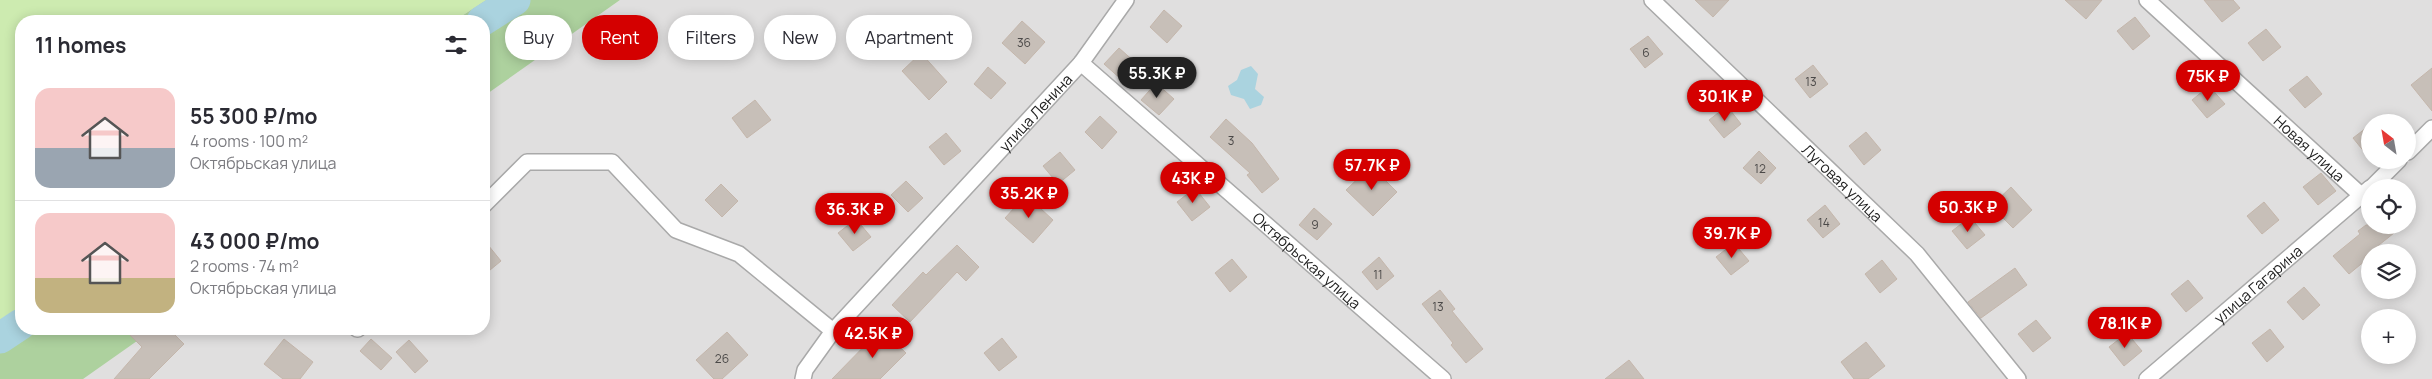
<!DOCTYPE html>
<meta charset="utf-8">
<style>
:root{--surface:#fff;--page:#f7f7f7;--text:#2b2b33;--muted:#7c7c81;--line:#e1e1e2;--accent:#d40000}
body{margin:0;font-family:Manrope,sans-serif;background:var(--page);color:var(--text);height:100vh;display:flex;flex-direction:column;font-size:19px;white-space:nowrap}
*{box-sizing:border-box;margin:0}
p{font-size:16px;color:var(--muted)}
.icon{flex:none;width:28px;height:28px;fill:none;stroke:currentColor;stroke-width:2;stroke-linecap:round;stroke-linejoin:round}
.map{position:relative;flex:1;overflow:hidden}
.drawer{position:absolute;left:15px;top:15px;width:475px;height:320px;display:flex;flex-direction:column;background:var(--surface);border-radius:20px;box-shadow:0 2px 12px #0003}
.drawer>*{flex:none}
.guide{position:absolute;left:505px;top:15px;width:475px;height:45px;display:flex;gap:10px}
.needle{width:32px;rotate:329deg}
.tools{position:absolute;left:2361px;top:114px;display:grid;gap:10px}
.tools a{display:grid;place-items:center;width:55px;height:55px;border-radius:50%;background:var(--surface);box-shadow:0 2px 12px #0003;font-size:25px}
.price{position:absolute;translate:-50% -42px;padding:0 11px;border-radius:18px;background:var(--accent);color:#fff;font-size:16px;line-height:32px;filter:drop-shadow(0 1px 2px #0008)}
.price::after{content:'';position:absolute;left:50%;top:30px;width:15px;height:11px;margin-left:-8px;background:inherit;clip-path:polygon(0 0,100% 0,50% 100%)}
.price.selected{background:#222;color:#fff}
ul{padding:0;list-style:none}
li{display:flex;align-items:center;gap:15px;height:125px;padding:0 20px}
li+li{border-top:1px solid var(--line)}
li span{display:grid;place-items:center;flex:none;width:140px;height:100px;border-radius:15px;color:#555}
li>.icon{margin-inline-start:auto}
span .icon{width:60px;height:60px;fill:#fffc;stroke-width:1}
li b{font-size:21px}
h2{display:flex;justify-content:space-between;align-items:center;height:60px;padding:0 20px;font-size:21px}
.tag{padding:0 18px;border-radius:22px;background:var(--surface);box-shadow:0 2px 12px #0003;font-size:18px;line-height:45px}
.tag.selected{background:var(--accent);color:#fff}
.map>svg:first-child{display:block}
</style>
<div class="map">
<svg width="2432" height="379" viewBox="0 0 2432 379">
<rect width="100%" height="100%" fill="#f2efe9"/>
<path fill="#e0dfdf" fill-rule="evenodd" d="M620,0H2432V379H78L148,329H484V94ZM2370,122H2408V160H2370ZM2370,188H2408V225H2370ZM2370,252H2408V290H2370ZM2370,318H2408V355H2370Z"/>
<path fill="#cdebb0" d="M0,0H486L454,21H21V306L0,320Z"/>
<path fill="#add19e" d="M486,0H620L484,96V21H454Z
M21,306V329H154L83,379H0V320Z"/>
<path fill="#aad3df" d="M1251,66L1258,74L1255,89L1264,97L1261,105L1250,109L1244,99L1231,95L1228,86L1237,80L1241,70Z"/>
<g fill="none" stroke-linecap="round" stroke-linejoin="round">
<path stroke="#aad3df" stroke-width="31" d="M482,21L515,0
M0,338L21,324"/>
</g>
<path fill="#c7bfb8" stroke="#c4b6ab" d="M1695,0H1729L1713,17Z
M2065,0H2102L2086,19Z
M2204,0H2233L2240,8L2222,22Z
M1164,10L1182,26L1167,43L1150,27Z
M2135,17L2150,36L2133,50L2117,31Z
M1022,21L1045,42L1025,64L1002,43Z
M2266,29L2281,47L2263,61L2248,43Z
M1648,36L1663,54L1645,68L1630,49Z
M1119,48L1136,63L1122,80L1104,64Z
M921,53L947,82L929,100L902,71Z
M1813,65L1828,84L1810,98L1795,79Z
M988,67L1006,83L991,99L974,84Z
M2432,68V111L2411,85Z
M2307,76L2322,94L2305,108L2289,90Z
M1156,83L1174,99L1159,115L1141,100Z
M2209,86L2225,104L2207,118L2192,100Z
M755,100L771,120L747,138L732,118Z
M1727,106L1741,124L1724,138L1709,120Z
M1100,116L1117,132L1102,149L1085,132Z
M1226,119L1252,143L1279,179L1262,193L1247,175L1250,173L1210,137Z
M2370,125V159L2353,138Z
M1866,132L1881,150L1864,165L1849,146Z
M946,133L961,151L944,165L929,147Z
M1759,151L1776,168L1761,184L1743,168Z
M1060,152L1075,170L1058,184L1043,166Z
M1371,166L1397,192L1373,216L1346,190Z
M2321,173L2336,191L2318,205L2303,187Z
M906,181L923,198L908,212L891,195Z
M721,184L738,201L722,217L705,200Z
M2011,187L2032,210L2013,228L1991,206Z
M1195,188L1210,207L1192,221L1177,202Z
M1026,195L1053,220L1033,243L1005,218Z
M2264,202L2279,220L2262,234L2247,216Z
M1825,205L1840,224L1823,238L1807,220Z
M1314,208L1332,224L1317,240L1299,225Z
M1970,217L1985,235L1967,249L1952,231Z
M856,219L871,237L853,251L838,233Z
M2366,225H2404L2364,257L2366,260L2349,274L2333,256L2360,234L2358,231Z
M484,240L501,261L484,275Z
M1734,243L1749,261L1731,275L1716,257Z
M957,245L979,267L966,281L957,272L910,322L892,305L923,272L926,275Z
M1379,257L1394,276L1377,290L1362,272Z
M1232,259L1247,277L1230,292L1215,273Z
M1882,260L1897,279L1880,293L1865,274Z
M2015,268L2027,285L1981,318L1968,302Z
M2188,280L2203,298L2186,312L2171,294Z
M2304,287L2320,305L2303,320L2287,302Z
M1440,290L1455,309L1452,311L1483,349L1466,363L1451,345L1453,343L1422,304Z
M2036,320L2051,338L2033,352L2018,334Z
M124,329H169L184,344L149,379H114L142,347Z
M881,329L906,353L880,379H832Z
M2270,329L2284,347L2267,362L2252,343Z
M727,332L748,355L722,379H714L696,360Z
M2127,333L2142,351L2124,366L2109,347Z
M1002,338L1017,357L999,371L984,353Z
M284,339L313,362L300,379H283L264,364Z
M371,339L392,358L381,370L360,351Z
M409,340L428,361L415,373L396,352Z
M1866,342L1885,366L1868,379H1854L1841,362Z
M1629,360L1644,379H1605Z"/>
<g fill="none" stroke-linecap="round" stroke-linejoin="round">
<defs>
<g id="street">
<path id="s1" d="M1652,0L1917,254L2018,379"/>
<path id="s2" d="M2147,0L2362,196"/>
<path id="s3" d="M1081,63L1443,379"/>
<path d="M2408,152L2432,128"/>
<path d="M2371,188L2399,160"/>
<path d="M484,205L527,162H612L676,230L739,254L833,331"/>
<path d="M357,329H358"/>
<path id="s4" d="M803,379L805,370L833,331L1081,63L1126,0"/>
<path id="s5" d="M2147,379L2370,188"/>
</g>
</defs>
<use href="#street" stroke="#a9a9a9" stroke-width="18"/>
<use href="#street" stroke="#fff" stroke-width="15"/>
</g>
<g text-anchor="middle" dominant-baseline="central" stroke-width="4.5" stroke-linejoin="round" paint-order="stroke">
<g font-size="12" fill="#4b4948">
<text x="1024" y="42">36</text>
<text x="1646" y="52">6</text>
<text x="1811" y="81">13</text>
<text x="1231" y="140">3</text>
<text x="1760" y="168">12</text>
<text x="1824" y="222">14</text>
<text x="1315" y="224">9</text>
<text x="1378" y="274">11</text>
<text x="1438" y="306">13</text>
<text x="722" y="358">26</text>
</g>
<g font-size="15" fill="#222" stroke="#fff">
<text stroke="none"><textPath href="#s4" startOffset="355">улица Ленина</textPath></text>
<text stroke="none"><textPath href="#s2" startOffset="220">Новая улица</textPath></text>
<text stroke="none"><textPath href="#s1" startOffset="264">Луговая улица</textPath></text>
<text stroke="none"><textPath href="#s3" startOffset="300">Октябрьская улица</textPath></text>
<text stroke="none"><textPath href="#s5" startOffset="146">улица Гагарина</textPath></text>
</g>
</g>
</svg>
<div class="tools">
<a><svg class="needle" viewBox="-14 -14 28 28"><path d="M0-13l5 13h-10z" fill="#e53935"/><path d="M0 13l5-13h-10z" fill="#7c7c81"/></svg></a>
<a><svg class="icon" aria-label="locate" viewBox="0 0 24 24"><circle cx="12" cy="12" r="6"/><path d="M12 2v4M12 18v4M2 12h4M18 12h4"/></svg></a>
<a><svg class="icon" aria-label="layers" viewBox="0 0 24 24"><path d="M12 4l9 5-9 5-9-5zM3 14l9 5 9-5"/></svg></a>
<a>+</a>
</div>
<b class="price selected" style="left:1157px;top:99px">55.3K ₽</b>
<b class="price" style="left:2208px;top:102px">75K ₽</b>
<b class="price" style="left:1725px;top:122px">30.1K ₽</b>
<b class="price" style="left:1372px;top:191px">57.7K ₽</b>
<b class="price" style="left:1193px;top:204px">43K ₽</b>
<b class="price" style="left:1029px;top:219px">35.2K ₽</b>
<b class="price" style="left:1968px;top:233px">50.3K ₽</b>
<b class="price" style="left:855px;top:235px">36.3K ₽</b>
<b class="price" style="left:1732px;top:259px">39.7K ₽</b>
<b class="price" style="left:2125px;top:349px">78.1K ₽</b>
<b class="price" style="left:873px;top:359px">42.5K ₽</b>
<div class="guide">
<a class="tag">Buy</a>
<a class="tag selected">Rent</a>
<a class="tag">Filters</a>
<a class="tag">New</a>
<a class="tag">Apartment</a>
</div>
<section class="drawer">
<h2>11 homes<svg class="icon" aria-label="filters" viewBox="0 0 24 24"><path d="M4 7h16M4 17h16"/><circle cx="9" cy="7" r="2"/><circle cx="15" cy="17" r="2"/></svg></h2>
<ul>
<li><span style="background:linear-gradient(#f6c9c9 60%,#9aa5b1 0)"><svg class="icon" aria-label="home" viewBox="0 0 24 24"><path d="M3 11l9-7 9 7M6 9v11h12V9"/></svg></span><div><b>55 300 ₽/mo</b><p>4 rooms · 100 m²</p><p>Октябрьская улица</p></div></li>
<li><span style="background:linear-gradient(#f6c9c9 65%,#c2b280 0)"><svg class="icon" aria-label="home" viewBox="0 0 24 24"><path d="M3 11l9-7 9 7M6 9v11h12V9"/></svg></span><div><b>43 000 ₽/mo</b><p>2 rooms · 74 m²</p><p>Октябрьская улица</p></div></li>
</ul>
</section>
</div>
